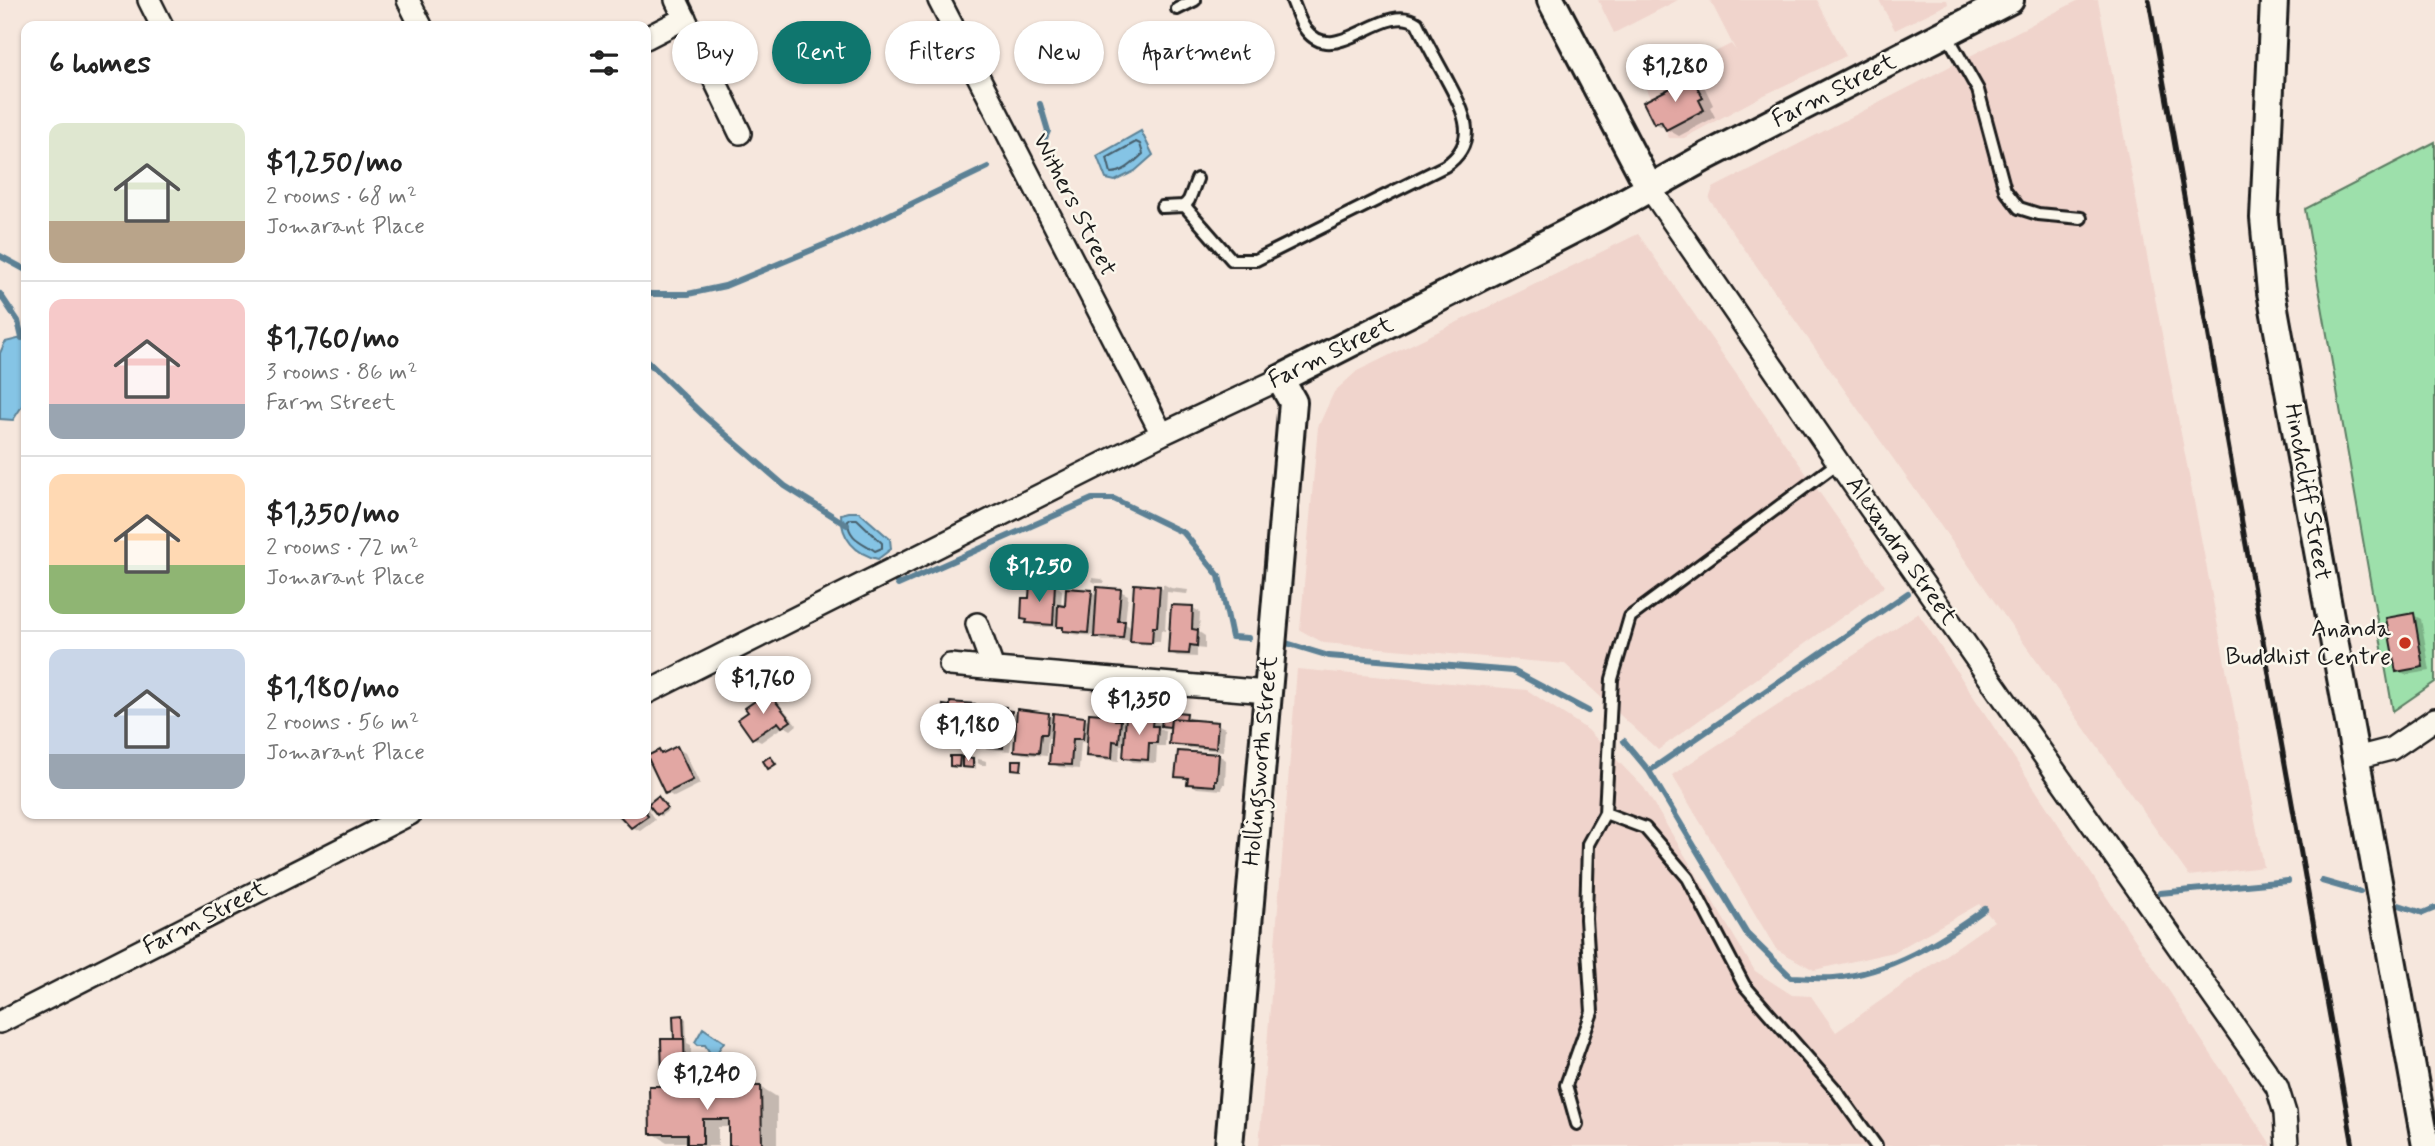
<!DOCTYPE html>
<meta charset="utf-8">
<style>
:root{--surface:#fff;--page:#f2f2f2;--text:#222;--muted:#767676;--line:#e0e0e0;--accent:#0f766e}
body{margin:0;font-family:Mynerve,sans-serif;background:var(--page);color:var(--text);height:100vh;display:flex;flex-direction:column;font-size:26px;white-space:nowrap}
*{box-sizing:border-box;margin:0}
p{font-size:23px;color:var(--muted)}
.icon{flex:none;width:38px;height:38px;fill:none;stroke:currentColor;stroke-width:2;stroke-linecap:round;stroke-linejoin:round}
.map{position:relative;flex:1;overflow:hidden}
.side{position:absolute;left:21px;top:21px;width:630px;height:798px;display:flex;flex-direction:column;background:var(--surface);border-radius:14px;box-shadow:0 2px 5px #0004}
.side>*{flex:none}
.banner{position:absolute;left:672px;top:21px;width:665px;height:63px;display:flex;gap:14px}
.price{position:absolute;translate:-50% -60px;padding:0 16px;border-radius:24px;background:#fff;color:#222;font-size:23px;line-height:46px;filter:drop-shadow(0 2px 4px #0008)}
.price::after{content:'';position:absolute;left:50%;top:42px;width:21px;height:16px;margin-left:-10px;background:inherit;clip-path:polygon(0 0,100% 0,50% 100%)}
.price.on{background:var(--accent);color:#fff}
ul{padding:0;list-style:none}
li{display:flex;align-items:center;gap:21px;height:175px;padding:0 28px}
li+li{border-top:2px solid var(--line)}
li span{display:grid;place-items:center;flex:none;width:196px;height:140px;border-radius:14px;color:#555}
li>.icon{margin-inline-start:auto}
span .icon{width:84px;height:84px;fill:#fffc;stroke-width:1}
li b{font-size:30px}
h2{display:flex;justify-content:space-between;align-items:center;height:84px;padding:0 28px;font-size:30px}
.chip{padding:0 24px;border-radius:32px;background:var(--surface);box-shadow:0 2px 5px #0004;font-size:24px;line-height:63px}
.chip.on{background:var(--accent);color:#fff}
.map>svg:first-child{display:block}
</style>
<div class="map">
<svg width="2435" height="1146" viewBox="0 0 2435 1146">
<rect width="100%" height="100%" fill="#f6e7dd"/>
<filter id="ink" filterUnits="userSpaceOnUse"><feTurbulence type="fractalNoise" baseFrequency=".0143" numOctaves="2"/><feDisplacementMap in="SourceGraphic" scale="14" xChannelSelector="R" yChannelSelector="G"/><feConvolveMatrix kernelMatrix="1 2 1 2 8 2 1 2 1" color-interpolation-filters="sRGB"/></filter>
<g filter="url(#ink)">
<path fill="#f0d4cc" d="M1598,0H1678L1614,33Z
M1710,0H1817L1846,56L1760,97L1684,138H1669L1645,87L1731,44L1736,51Z
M1879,0H1947L1948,4L1895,30Z
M2079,0H2098L2264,867L2189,876L1709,199L1713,188Z
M1638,234L1885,586L1658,750L1565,664L1324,643L1300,630L1318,427L1334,392L1357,371Z
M1918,613L2272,1146H1259L1297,669L1527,690L1588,730L1644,788L1755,971L1792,995L1811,996L1836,1032L1994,921L1979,904L1894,952L1814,970L1776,949L1672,775Z"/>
<path fill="#9de0ab" stroke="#5c7e64" stroke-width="2" d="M2435,142V682L2393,711L2305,209Z"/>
<path fill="#85c4e5" stroke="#5b8195" stroke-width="2" d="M1141,131L1153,155L1135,171L1115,181L1106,179L1097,156Z
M26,325V400L13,420L0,419V353L5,342L22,338Z
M849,512H859L890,539L891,549L878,559C855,554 841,538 841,514Z
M703,1028L724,1042L716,1054L710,1053L705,1045H698L695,1042Z"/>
<path fill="#0003" d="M1692,79L1704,86L1713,105L1710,107L1715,117L1679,136L1655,123Z
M1093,578L1102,579L1105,583H1096L1092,581Z
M1163,584L1171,588L1188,590L1187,594L1167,592L1165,631L1161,630L1160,642L1138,641V644L1159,647L1140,645L1132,641H1103L1095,636L1072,634L1060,627H1036L1023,618L1031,600L1055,585L1062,590L1061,607L1067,608L1091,592L1099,596L1120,591L1128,595L1125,624L1133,628L1159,587L1163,589Z
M1193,608L1200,612L1199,632L1205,636V649L1197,648V657L1177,656L1170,652Z
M2413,615L2421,619L2430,671L2405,675L2397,671Z
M768,694L775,699L797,725L791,730L784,726L761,742L753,738L751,712Z
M975,705L982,710L1005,708L1018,716L1049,715L1054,718L1084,719L1090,722L1114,717L1128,726L1152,720L1160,724V729L1166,732L1165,746H1157L1156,763L1133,762L1125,757L1126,745H1120L1119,761L1095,759L1087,755L1088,743L1081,742L1079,769L1059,767L1051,763L1053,738H1048L1047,756L1023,754L1015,750L1016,736L1012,735L1010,751L987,749L980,745V749L956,747L948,743L949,729L943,726Z
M1165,713L1186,715L1189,717V722L1217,724L1225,728L1223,751L1178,747L1171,743L1179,726L1164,724Z
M677,748L685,753L700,784L674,797L666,792L659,752L663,755Z
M1219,755L1226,760L1225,784H1223L1222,790L1197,788L1189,783L1190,780L1177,776Z
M960,758L973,760L978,763V759L983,760L986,761V765H981L976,762V769L952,765Z
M658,798L669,810L661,816L658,814Z
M646,807L655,820L640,831L632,827L646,814Z
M683,1017L686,1019L687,1043L691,1045V1066L707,1065L715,1070V1088L761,1087L777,1097V1146H731V1127H718V1146H694L689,1142H667L651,1132L692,1088L686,1079H671L664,1075L680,1041Z"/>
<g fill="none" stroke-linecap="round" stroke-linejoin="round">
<path stroke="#465f6c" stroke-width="2" d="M1136,142L1140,144L1143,154C1134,162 1124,173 1111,173L1107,158Z
M851,519H857L882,543V548L875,551C863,542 848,539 848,521Z"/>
<path stroke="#5b8195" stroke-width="6" d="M1040,104L1048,131L1045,138
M0,256L26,270
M0,294L18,321L22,338
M646,294H688L725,286L843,237L988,167
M646,360L703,415L785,486L847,525
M896,581L898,585L1092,499H1114L1184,533L1219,576L1232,637L1248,638
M1283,642L1329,656L1513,671L1588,711
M1624,741L1649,771L1747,934L1791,977C1805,977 1820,979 1834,978C1890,973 1941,941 1985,909
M1649,771L1908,593
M2322,881L2360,892
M2160,893L2288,881
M2396,904L2423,913L2435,908"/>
</g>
<path fill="#e2a7a3" stroke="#1c1c1c" stroke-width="2" d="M1692,77L1703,98L1699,100L1704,110L1666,130L1661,121L1654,124L1643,102Z
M1045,573L1057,574L1056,582L1044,581Z
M1030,582L1055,583L1053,625L1026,623L1027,620L1021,619L1022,598H1029Z
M1134,584L1160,586L1157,627H1153L1152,643L1130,642Z
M1097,587L1121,589L1118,621H1125L1123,638L1094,637Z
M1066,588L1092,590L1088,633L1063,631V627H1057L1058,605L1065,606Z
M1171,605L1193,606L1192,629L1198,630L1197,646L1190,645L1189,654L1168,653Z
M2414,613L2423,667L2396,672L2386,618Z
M768,692L791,721L782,727L778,722L752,739L738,719L748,712L745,708Z
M950,702L975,704L972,746L946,744L947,727H941L943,705L950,706Z
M980,705L1006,707V710L1012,711L1010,733L1004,732L1003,748L977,745Z
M1017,709L1049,713L1047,734H1041L1039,753L1014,751Z
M1163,711L1187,713L1186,720L1171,718L1170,727L1161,726Z
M1053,713L1085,717L1083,739H1073L1071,765L1049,764Z
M1089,713L1115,715V720H1121L1119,742L1113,741L1112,758L1086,756Z
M1126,716L1153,718L1152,726H1158L1157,743H1149L1148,760L1123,758Z
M1171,718L1218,722L1216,748L1169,744Z
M677,746L693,780L665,794L647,756L659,750L661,754Z
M1178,751L1219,754L1217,780H1215V786L1187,784L1188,778L1175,777Z
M770,756L776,764L768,769L763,761Z
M950,756H960L959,767L950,766Z
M962,757L973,758V768L962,767Z
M1012,760H1022L1021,770L1012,769Z
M658,796L667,808L657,815L648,804Z
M646,812L648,816L631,828L618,814Z
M683,1015L684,1039H674L673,1016Z
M661,1039H684L685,1075L662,1076Z
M684,1064H708V1086H685Z
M649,1086H761L762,1146H729V1119H703V1144H687V1134H650Z"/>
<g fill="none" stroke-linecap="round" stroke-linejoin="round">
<defs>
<path id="service" d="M1177,9L1195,0
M1946,33L1978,90L2005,190L2019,208L2038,214L2081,218
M1184,205L1232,260H1256L1445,166C1482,141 1462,108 1446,78C1436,60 1426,42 1417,23C1384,0 1336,69 1306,30C1299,22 1296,9 1292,0
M1162,207L1184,206L1189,200L1197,179
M1605,813L1645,828L1688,878L1744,985L1835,1089L1876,1146
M1577,1124L1566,1085L1592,1012L1586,919L1588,844L1605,813L1612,679L1630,617L1839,462"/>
<path id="minor" d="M149,0L162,26
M408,0L421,26
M676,0L740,133
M939,0L1162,434
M646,38L685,18
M1649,187L1860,494L2277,1087L2285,1113L2287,1146
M977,624L993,668
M950,665L1267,692
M646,693L1162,434L1280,379
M2356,758L2391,749L2435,719
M0,1022L410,814"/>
<path id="tertiary" d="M1551,0L1649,187
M2274,0L2264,218L2271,292L2426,1146
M1229,1146L1293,402L1280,379L1598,217L1707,156L2010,0"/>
</defs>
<use href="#service" stroke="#1c1c1c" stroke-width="16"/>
<use href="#minor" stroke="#1c1c1c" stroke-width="26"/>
<use href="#tertiary" stroke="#1c1c1c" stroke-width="32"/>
<use href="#service" stroke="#fbf7ec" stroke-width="10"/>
<use href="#minor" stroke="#fbf7ec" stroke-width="21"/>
<use href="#tertiary" stroke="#fbf7ec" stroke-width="26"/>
<path stroke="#1c1c1c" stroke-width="5" d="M2149,0L2353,1146"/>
</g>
</g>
<circle fill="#c8321e" stroke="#fbf7ec" stroke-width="2.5" cx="2405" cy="643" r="7"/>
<g text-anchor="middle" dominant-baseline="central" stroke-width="5" stroke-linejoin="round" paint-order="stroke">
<g font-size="24" fill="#1c1c1c" stroke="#fbf7ec">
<text transform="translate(1834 91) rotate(-27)">Farm Street</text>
<text transform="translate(1074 205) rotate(63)">Withers Street</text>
<text transform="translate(1331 353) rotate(-26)">Farm Street</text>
<text transform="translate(2307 492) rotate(80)">Hinchcliff Street</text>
<text transform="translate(1901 551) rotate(55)">Alexandra Street</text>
<text transform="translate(1261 761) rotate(-85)">Hollingsworth Street</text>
<text transform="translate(205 918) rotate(-27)">Farm Street</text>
</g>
<g font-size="24" fill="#1c1c1c" stroke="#fbf7ec" text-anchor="end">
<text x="2391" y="629">Ananda<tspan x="2391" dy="28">Buddhist Centre</tspan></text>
</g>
</g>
</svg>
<b class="price" style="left:1675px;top:104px">$1,280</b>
<b class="price on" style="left:1039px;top:604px">$1,250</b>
<b class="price" style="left:763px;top:716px">$1,760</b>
<b class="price" style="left:1139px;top:737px">$1,350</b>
<b class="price" style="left:968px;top:763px">$1,180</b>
<b class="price" style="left:707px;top:1112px">$1,240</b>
<div class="banner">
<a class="chip">Buy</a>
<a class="chip on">Rent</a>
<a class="chip">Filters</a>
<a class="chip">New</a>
<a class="chip">Apartment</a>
</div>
<section class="side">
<h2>6 homes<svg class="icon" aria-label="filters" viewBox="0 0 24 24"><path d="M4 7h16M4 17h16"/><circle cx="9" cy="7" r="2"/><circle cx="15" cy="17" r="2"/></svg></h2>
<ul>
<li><span style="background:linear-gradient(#dfe7d0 70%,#b9a48a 0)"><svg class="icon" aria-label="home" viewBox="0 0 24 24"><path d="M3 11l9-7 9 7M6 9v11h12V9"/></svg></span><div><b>$1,250/mo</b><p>2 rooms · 68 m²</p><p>Jomarant Place</p></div></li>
<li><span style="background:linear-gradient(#f6c9c9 75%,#9aa5b1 0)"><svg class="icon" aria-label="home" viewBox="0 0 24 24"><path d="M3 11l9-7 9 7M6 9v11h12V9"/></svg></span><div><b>$1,760/mo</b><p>3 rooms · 86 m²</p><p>Farm Street</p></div></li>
<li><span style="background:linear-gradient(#ffd9b3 65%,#8fb573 0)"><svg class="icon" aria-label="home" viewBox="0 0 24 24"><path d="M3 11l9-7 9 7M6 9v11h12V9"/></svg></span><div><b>$1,350/mo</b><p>2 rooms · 72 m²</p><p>Jomarant Place</p></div></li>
<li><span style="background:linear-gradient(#c9d6e8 75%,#9aa5b1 0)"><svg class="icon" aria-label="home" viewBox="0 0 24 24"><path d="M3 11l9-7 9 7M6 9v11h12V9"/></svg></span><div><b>$1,180/mo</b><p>2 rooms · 56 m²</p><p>Jomarant Place</p></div></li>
</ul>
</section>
</div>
